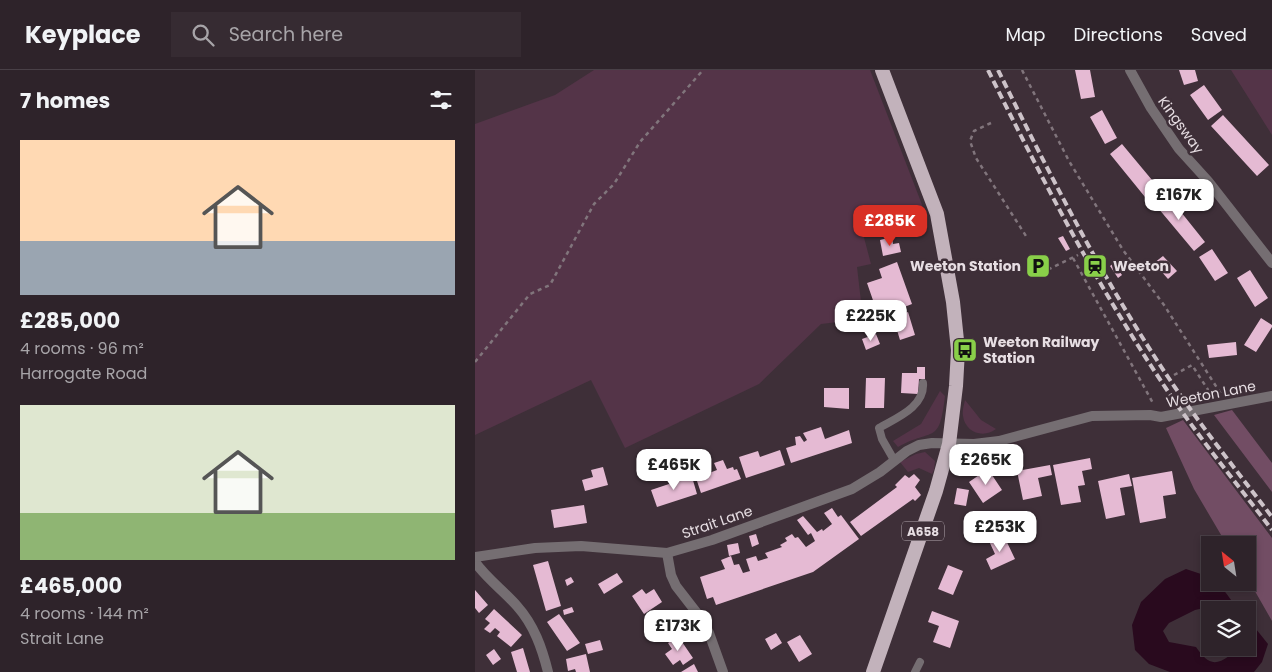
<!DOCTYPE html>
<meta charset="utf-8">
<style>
:root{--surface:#2e232a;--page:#362b32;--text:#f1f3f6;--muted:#a7a4a8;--line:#494047;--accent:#d93025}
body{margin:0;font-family:Poppins,sans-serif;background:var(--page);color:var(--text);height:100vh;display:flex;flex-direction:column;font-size:19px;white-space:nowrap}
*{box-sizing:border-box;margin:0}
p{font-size:16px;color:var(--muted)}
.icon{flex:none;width:28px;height:28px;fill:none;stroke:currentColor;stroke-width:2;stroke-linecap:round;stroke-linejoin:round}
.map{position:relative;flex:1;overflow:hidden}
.details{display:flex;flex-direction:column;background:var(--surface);width:475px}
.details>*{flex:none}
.needle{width:32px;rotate:330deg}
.controls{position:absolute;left:726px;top:466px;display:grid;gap:10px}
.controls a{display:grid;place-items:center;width:55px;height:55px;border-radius:0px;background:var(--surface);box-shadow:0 2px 8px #0003,0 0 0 1px var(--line);font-size:25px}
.price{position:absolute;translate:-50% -42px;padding:0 11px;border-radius:10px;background:#fff;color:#222;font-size:16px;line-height:32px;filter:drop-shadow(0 1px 2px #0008)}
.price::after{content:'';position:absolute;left:50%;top:30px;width:15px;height:11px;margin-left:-8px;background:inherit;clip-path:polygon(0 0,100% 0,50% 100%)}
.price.selected{background:var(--accent);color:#fff}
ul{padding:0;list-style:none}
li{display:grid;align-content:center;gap:10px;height:265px;padding:0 20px}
li span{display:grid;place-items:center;height:155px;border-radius:0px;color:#555}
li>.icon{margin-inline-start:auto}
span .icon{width:90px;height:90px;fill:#fffc;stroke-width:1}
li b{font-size:21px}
h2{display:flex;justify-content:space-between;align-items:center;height:60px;padding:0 20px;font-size:21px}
header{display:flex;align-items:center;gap:30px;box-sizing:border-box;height:70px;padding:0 25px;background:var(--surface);border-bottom:1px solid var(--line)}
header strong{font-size:24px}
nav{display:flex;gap:28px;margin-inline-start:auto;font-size:18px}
.search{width:350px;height:45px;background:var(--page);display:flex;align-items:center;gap:12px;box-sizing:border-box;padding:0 18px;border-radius:0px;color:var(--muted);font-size:19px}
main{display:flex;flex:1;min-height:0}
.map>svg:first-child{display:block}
</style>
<header>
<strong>Keyplace</strong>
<div class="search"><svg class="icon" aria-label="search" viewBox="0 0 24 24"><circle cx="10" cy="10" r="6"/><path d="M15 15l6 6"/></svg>Search here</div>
<nav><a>Map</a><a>Directions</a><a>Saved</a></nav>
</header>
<main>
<section class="details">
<h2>7 homes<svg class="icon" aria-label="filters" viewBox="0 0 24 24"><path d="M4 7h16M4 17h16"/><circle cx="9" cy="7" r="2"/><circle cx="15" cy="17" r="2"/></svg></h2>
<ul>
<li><span style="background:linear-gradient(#ffd9b3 65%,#9aa5b1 0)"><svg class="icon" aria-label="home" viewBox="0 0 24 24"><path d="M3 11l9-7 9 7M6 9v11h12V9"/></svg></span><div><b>£285,000</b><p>4 rooms · 96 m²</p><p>Harrogate Road</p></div></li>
<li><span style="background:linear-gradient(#dfe7d0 70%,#8fb573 0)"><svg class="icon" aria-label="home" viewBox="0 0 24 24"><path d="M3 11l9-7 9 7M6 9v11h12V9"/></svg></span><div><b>£465,000</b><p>4 rooms · 144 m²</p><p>Strait Lane</p></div></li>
</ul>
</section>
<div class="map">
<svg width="797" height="602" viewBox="0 0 797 602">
<rect width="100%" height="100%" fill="#3e2f38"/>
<path fill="#543448" d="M119,0H395L451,145L387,160L396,194L382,197L388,249L346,254L284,314L150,378L116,310L0,365V54L80,25Z
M756,0H797V65Z
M465,321L470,326C464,376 459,357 423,377L418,371L446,354Z
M490,330L506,350L521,359C508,369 490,362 488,346C487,340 489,335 490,330Z
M450,382L460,391L459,400L457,404L444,398L433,402L425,392L441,384Z"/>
<path fill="#724d64" d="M757,340L797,393V422L739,345Z
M708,350L797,468V551L773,509L772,475H752L719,419L691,358Z"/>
<path fill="#290a1e" d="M711,499L729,505L735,509V512C747,512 756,532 764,540H736L729,538L720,540L694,553L688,561L694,572L721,577C731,591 738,598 754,586V578H772L773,549L793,574L787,592L779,602H695L674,594L660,580L657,555L666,532L690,509Z"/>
<path fill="#e5bad3" d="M600,0H615L620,27L606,29Z
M704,0H720L723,11L709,15Z
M729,15L747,40L733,50L715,25Z
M627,40L642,68L630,74L615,47Z
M748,45L794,95L782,106L736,56Z
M647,74L682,116L670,127L635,84Z
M690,122L730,172L719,181L678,132Z
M588,166L595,179L591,181L583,168Z
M417,167L418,174L424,173L426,182L408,186L405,170Z
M737,179L753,203L740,211L724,187Z
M688,186L702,201L693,209L679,193Z
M422,192L437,234L419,241L415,231L400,236L392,213L407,208L404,199Z
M639,193L647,205L643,208L635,196Z
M775,200L793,228L780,237L762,208Z
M433,242L440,265L425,270L418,247Z
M390,248L391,260L386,261L385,249Z
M786,248L797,255V257L781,282L769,275Z
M401,264L405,274L391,280L387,269Z
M761,272L762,285L734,288L732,275Z
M442,297H450V309H444L443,324L426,323L427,303H442Z
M391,308H410L409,338H390Z
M349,318H374V339L349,337Z
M346,357L350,369L374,360L377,373L316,393L311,378L321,375L320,367L325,366L329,372L332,370L328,363Z
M305,380L310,395L271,408L264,387L283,381L285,387Z
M615,388L617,399L607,401L610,415L603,416L606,432L586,435L578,395Z
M248,390L252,399L258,397L259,400L262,399L266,409L226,423L221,408L242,400L239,393Z
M575,395L577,405L563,408L567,426L548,430L542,401Z
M128,397L133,415L110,421L107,410L118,407L116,400Z
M513,399L527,420L508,433L494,412Z
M697,401L701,424L688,426L691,448L665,453L657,408Z
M202,403L204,411L217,407L222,424L182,437L176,420L197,413L194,405Z
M439,404L445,410L440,417L446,425L440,431L438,429L386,466L375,452L422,417L420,415L430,405L434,408Z
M654,404L657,416L645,418L650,445L631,449L623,411Z
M482,418L494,420L491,436L479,434Z
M109,435L112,453L79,458L76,440Z
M357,438L363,447L366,445L384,469L338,502L241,535L238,527L232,529L225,507L250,499L246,490L256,486L259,495L264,494L268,503L275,501L271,489L281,486L283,491L293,488L290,483L307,477L305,475L312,471L310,468L317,464L320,468L323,467L331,477L340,471L336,463L333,465L322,450L328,446L342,462L347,459L348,461L357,454L349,443Z
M503,454L508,463L499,469L493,459Z
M281,464L284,474L277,477L274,466Z
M528,464L540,489L516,500L511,489L520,484L514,471Z
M263,473L265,483L254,486L252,475Z
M73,491L86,536L71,541L58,495Z
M473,495L488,501L478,525L463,519Z
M142,503L148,512L129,524L123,514Z
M96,507L99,512L92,516L90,510Z
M167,519L171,524L179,519L187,532L169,544L157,526Z
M0,520L13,535L4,543L0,538Z
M97,537L99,542L89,545L88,540Z
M19,539L47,565L36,577L22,566L25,562L20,558L15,563L9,559L15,553L10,549Z
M457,541L484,551L475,578L458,572L464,556L453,552Z
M84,544L105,573L92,581L72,552Z
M301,563L307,573L296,580L290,569Z
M325,565L337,584L324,592L312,572Z
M203,566L218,588L208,595L205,590L198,595L190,584L197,579L193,573Z
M125,570L128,580L113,584L110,574Z
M48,578L55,602H42L36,582Z
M19,579L26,589L18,595L11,585Z
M111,584L115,602H101L100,599L93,601L91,589Z
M219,594L223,602H206Z"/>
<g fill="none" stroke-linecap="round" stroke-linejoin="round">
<path stroke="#81757c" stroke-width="2.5" stroke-dasharray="4 4" stroke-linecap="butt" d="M547,0L594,91L648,180L689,235L746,324
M516,53L499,61L495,71L501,88L551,166
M598,188L679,335
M560,193L570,201L603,185
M0,292L55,224L75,215L119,134L139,114L165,72L228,0
M699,305L717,295L737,326"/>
<path stroke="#756e72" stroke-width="8" d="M419,390L407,369L404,358C421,348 450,337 448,313
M440,602L445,592"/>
<path stroke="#756e72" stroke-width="10" d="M655,0L676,38L704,79L733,111L797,193
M192,483L196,505L201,516L225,547L234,563L248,602
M0,492C12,509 29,521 42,536C59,555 67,578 73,602"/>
<path stroke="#756e72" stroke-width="10" d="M0,487L60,478L106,476L192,483L237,470L377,419L405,402L432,381L444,375L457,373L499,374L524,371L617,346L675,345L686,347L797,326"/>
<path stroke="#c2b2bb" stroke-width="14" d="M398,602L461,421L474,374L481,316L483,280L478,232L462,144L407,0"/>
<path stroke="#cdc3c9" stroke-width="4" stroke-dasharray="8 4" stroke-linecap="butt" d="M513,0C566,107 620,212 686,311C720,363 760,411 797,460
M523,0C575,105 628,210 693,307C725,355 762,401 797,447"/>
</g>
<defs>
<symbol id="parking-square" viewBox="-11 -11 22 22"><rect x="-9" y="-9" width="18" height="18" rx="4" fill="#89cf49" stroke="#3e2f38"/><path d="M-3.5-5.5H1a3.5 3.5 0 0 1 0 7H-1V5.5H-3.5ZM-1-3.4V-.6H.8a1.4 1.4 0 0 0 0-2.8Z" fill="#111"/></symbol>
<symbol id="station-square" viewBox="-11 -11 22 22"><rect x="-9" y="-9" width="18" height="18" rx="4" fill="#89cf49" stroke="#3e2f38"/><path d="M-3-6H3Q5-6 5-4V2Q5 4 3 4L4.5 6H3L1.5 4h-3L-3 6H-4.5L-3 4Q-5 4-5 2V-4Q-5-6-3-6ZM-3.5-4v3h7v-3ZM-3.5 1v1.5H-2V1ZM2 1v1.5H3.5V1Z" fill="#111"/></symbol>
<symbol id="bus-square" viewBox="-11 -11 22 22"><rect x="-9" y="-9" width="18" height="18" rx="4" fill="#89cf49" stroke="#3e2f38"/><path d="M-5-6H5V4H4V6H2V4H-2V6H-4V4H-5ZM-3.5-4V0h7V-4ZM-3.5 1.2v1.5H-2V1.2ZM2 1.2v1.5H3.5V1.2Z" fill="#111"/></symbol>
</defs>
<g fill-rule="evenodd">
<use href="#parking-square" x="549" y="182" width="28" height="28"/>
<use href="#station-square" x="606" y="182" width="28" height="28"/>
<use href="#bus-square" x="476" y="266" width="28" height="28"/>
</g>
<g text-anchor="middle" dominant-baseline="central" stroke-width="5" stroke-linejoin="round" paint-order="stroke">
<rect fill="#3e2f38" stroke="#b4aab0" stroke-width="1" x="427" y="451.5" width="42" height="19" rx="4"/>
<g font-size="12" font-weight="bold" fill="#e7dee3">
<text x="448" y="461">A658</text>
</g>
<g font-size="14" fill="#e7dee3" stroke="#3e2f38">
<text transform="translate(706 55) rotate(54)">Kingsway</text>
<text transform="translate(736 324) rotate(-11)">Weeton Lane</text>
<text transform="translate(242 452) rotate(-19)">Strait Lane</text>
</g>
<g font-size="14" font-weight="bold" fill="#e7dee3" stroke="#3e2f38" text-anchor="start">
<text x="546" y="196" text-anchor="end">Weeton Station</text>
<text x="638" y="196">Weeton</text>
<text x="508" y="272">Weeton Railway<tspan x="508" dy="16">Station</tspan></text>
</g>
</g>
</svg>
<div class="controls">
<a><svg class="needle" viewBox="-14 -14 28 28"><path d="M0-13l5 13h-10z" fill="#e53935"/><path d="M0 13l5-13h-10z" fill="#a7a4a8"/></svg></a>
<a><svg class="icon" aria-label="layers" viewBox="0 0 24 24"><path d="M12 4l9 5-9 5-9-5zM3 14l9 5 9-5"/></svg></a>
</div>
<b class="price" style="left:704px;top:151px">£167K</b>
<b class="price selected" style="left:415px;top:177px">£285K</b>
<b class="price" style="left:396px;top:272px">£225K</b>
<b class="price" style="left:511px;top:416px">£265K</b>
<b class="price" style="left:199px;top:421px">£465K</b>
<b class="price" style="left:525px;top:483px">£253K</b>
<b class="price" style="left:203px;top:582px">£173K</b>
</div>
</main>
